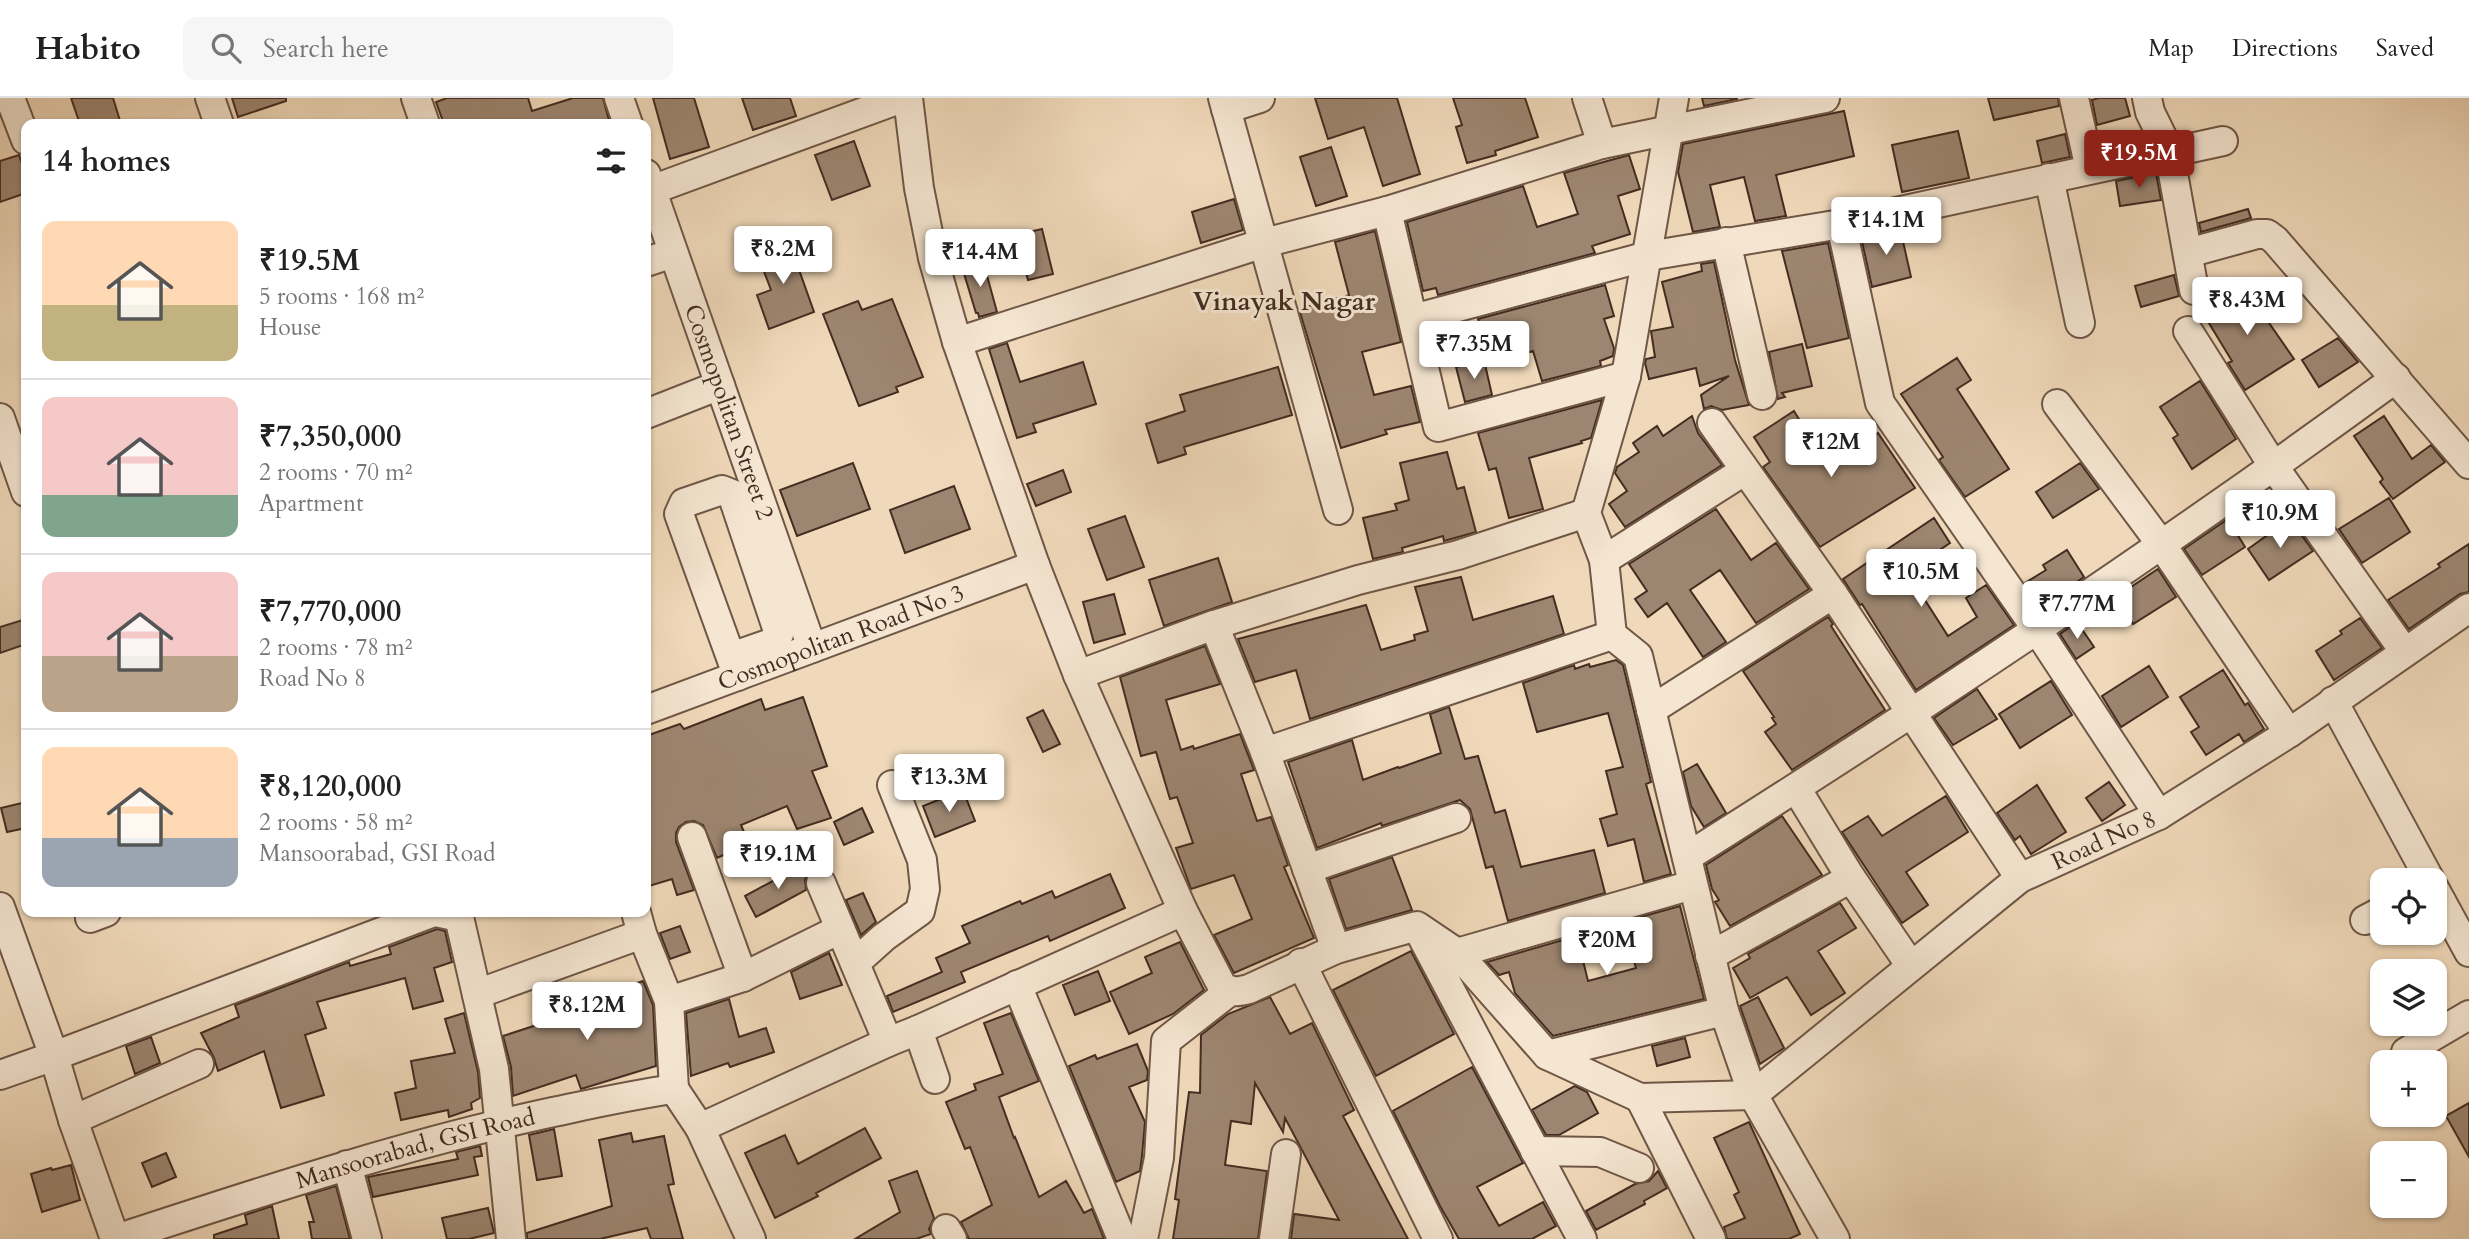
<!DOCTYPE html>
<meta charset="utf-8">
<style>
:root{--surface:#fff;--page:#f6f6f6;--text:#222;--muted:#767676;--line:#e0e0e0;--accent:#8f2418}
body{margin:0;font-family:Cardo,serif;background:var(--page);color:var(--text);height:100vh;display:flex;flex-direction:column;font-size:26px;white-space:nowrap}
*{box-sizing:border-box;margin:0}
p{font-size:23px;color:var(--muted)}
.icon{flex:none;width:38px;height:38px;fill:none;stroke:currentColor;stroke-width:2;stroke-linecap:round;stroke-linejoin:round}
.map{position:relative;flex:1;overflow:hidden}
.details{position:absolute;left:21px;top:21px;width:630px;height:798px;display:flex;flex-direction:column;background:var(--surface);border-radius:14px;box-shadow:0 2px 5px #0004}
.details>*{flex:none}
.fabs{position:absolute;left:2370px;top:770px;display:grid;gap:14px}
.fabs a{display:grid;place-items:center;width:77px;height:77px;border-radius:14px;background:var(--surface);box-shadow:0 2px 5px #0004;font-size:35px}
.price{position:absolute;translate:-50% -60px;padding:0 16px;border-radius:7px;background:#fff;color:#222;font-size:23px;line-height:46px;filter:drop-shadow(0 2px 4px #0008)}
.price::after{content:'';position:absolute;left:50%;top:42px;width:21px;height:16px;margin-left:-10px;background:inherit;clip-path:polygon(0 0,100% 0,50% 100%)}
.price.on{background:var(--accent);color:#fff}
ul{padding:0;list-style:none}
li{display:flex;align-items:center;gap:21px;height:175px;padding:0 21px}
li+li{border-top:2px solid var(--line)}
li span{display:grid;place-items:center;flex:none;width:196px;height:140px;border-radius:14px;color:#555}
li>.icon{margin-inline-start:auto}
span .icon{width:84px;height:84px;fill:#fffc;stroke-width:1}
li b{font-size:30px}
h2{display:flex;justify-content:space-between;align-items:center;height:84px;padding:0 21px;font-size:30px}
header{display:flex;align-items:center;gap:42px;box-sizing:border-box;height:98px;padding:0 35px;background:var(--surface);border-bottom:2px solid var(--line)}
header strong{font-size:33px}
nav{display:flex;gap:38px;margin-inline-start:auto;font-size:24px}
.search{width:490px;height:63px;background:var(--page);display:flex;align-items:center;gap:18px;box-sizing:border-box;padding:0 24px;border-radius:14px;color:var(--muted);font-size:26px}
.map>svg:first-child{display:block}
</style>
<header>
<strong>Habito</strong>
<div class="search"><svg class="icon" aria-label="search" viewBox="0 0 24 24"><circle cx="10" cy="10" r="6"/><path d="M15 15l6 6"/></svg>Search here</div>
<nav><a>Map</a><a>Directions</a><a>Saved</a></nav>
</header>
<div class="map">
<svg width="2469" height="1141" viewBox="0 0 2469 1141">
<rect width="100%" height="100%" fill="#f0d9ba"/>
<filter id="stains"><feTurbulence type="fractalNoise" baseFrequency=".00286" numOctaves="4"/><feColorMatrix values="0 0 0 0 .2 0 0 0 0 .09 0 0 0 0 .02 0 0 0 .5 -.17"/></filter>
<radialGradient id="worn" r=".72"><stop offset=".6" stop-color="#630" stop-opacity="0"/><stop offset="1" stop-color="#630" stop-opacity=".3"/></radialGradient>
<path fill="#9d8671" stroke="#442c21" stroke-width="2" d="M71,0H113L121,26H80Z
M232,0H286V3L238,19Z
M447,0H528L532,13L573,0H603L610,26H444L436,4Z
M653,0H694L709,49L670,61Z
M742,0H790L796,18L753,32Z
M1315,0H1397L1420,76L1383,88L1364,29L1328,41Z
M1453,0H1525L1538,39L1495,53L1496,57L1467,65L1456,29L1462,27Z
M1702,0H1737V1L1704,8Z
M1988,0H2058L2059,8L1994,22Z
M2099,0H2125L2130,18L2097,27L2092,2Z
M1844,13L1854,58L1776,77L1786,118L1755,123L1744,79L1710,87L1720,129L1693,134L1678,74L1683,46Z
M1958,33L1969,80L1902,94L1892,47Z
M2065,36L2070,59L2042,65L2037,43Z
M854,43L870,88L832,102L815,57Z
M1331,49L1347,98L1316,108L1300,59Z
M19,57L26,77V95L0,104V63Z
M1629,57L1640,91L1618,98L1630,136L1592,148L1595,155L1438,197L1436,190L1423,193L1407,124L1523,88L1537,129L1578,116L1564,75Z
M2156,75L2161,102L2120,108L2116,83Z
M1234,101L1243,132L1201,145L1192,114Z
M2248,111L2251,120L2201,134L2199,125Z
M1900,130L1911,179L1872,189L1861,139Z
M1042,131L1053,176L1028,182L1016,137Z
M1375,133L1401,244L1362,254L1374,297L1411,288L1420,324L1385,332L1387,336L1341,350L1299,211L1349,197L1335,144Z
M793,142L802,164L797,166L814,214L769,231L757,197L771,192L757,155Z
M1828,145L1849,240L1807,250L1782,153Z
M983,163L997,214L979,219L978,215H976L962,169Z
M1714,164L1735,262L1749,307L1722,312L1711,308L1704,311L1701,297L1729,278L1700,288L1696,270L1649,281L1645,265L1646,261L1655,259L1651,233L1673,229L1662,184L1702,173L1701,166Z
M2174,177L2179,198L2141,209L2135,188Z
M2242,186L2294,261L2245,292L2228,265L2232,263L2201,212Z
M1605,187L1614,218L1604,221L1614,250L1613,258L1600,263L1601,268L1542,283L1533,253L1492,266L1478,221Z
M892,201L923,279L896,289L898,294L859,308L823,216L858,203L862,212Z
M2338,240L2358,264L2319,289L2302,262Z
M1007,245L1020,284L1083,264L1096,306L1033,326L1036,334L1017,340L989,251Z
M1802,246L1812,288L1782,295L1785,299L1778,301L1769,254Z
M1957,260L1971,282L1957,291L2009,371L1965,399L1939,362L1943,359L1901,296Z
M1484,262L1492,297L1465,304L1456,269Z
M1278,269L1292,317L1184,349L1186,356L1158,365L1146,326L1185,313L1180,297Z
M2200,283L2236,341L2192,371L2173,340L2178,337L2160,309Z
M1602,302L1591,340L1581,343L1582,345L1529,360L1543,411L1509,420L1496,370L1489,372L1478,335Z
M1794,313L1828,369L1878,335L1915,390L1820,449L1763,369L1770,364L1754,339Z
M1692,318L1698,335L1722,367L1625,429L1609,406L1627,393L1615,375L1617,369L1639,354L1633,345L1657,328L1663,338Z
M2384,318L2412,361L2431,347L2445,364L2393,401L2380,384L2383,381L2354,338Z
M1447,354L1457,391L1464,389L1476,434L1444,443L1443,438L1402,450L1403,454L1373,461L1363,420L1397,412L1395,406L1409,402L1400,365Z
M853,365L870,411L797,438L780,392Z
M2080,365L2099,391L2053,420L2036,394Z
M1063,372L1071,394L1036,408L1027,386Z
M954,388L970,431L905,455L890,412Z
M2389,400L2410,434L2362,465L2339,431Z
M1716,411L1751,462L1776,445L1809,491L1756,525L1720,472L1690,492L1726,544L1703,559L1667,505L1648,519L1635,501L1647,493L1629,466Z
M1125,418L1144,469L1107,482L1088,431Z
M1934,420L1950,445L1907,474L1948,538L1977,519L1966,500L1986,487L2014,527L1916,592L1862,506L1860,507L1843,481Z
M2228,421L2245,449L2202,477L2184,451Z
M2290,421L2313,453L2269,482L2248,451Z
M2469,446V494L2460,496L2409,531L2388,502L2440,469L2438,466Z
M2067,452L2084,479L2041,508L2025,485L2046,472L2043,467Z
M1218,460L1232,504L1164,528L1149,482Z
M2158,471L2176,499L2133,526L2116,499Z
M1461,479L1473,522L1553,498L1564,536L1310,621L1296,572L1255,584L1238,541L1366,507L1381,552L1415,542L1414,537L1428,533L1415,489Z
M1114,496L1125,536L1094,545L1083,504Z
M1828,519L1833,526L1831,528L1885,612L1792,672L1765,634L1776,626L1772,620L1774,619L1743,573Z
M2360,520L2382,550L2334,582L2316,553L2342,536L2340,533Z
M26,521V546L0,555V529Z
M2077,524L2094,549L2076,561L2060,536Z
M1205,548L1220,586L1166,602L1181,652L1193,648L1194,651L1240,636L1254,672L1241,676L1257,723L1271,719L1288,767L1284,769L1314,840L1234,875L1214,837L1252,821L1234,777L1191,791L1176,750L1193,745L1177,699L1170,701L1156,654L1141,658L1120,579Z
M1616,562L1623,567L1651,684L1646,686L1671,776L1644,784L1634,741L1608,748L1600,721L1617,716L1606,673L1623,669L1608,615L1537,634L1523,585L1574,567L1575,571L1589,566L1590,569Z
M2149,568L2168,599L2121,629L2102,598Z
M2223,572L2245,607L2248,605L2264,631L2244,644L2239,636L2206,657L2191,634L2199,629L2180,599Z
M2051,583L2072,617L2020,650L1999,616Z
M1977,591L1997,621L1953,647L1934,620Z
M803,599L827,668L812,673L831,720L797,731L787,708L741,727L749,746L717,760L703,727L694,723L686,724L679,729L676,735V744L694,792L677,797L672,781L646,789V638L680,626L684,631L761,601L765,612Z
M1449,609L1465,661L1478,658L1495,715L1505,712L1521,769L1594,752L1605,795L1508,823L1493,768L1486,770L1470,711L1460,702L1382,728L1381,725L1317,750L1288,664L1352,642L1363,682L1398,669L1399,670L1441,655L1430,616Z
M1043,612L1060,646L1043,654L1027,620Z
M1697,666L1726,715L1704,729L1691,708L1683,674Z
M2109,684L2125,707L2102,723L2086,700Z
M2037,687L2066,734L2031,756L2020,738L2015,742L1997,715Z
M963,692L975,723L935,739L923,708Z
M1946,698L1968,734L1906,774L1928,807L1902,825L1842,734L1868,718L1882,738Z
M26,704V730L7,734L1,710Z
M862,710L873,734L844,747L834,724Z
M1782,718L1822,777L1730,828L1715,804L1719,802L1712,791L1706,767Z
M1392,759L1412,812L1346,831L1329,781Z
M804,766L809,774L805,782L806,792L756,819L745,798Z
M1110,776L1125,810L1050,843L1048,838L961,874L965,884L893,914L887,898L942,874L936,860L970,845L962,828L1020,803L1022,806L1052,793L1055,800Z
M863,795L876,824L861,837L846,802Z
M1840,805L1856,830L1818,853L1845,895L1811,917L1787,879L1750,900L1733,870L1750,860L1748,856Z
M1680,808L1704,901L1553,938L1515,895L1509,874L1499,877L1487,864L1577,838L1588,883L1636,870L1623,824Z
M680,828L690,854L670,861L660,835Z
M437,831L445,833L452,864L434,870L443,903L413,911L405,880L317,904L326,930L305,937L324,997L281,1010L264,953L218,973L214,960L201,935L239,919L235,907L349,864L350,868L391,856L389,849Z
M1180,844L1204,892L1173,916L1129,936L1110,894L1152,875L1145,859Z
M1411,853L1454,936L1376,978L1333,892Z
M829,855L842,887L800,901L791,874Z
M1098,873L1110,903L1075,917L1063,887Z
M643,883L653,907L656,968L581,991L576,977L513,998L511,969L503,938L558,920L555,911Z
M1270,899L1290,936L1312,925L1354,1012L1343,1018L1408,1141H1291L1294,1116L1339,1122L1285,1020L1283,1034L1255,985L1251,1026L1231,1023L1225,1067L1267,1073L1258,1141H1173L1179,1102L1175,1101L1189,994L1200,995L1201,937L1228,916Z
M1758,899L1784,950L1760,966L1740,908Z
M729,901L739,939L766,930L774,954L730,969L728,965L691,978L686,915Z
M464,915L478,974L480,1000L471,1005L472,1011L449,1019L448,1012L401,1022L395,995L416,990L411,963L455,955L445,921Z
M1011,915L1039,983L999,999L1014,1040L1015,1039L1039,1099L1066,1083L1084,1115L1092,1111L1104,1141H969L961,1124L992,1107L970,1049L965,1051L946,1004L976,992L974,986L1003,976L984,925Z
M151,939L160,965L135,976L126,948Z
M1685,940L1690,959L1657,968L1652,948Z
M1137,946L1148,973L1147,982L1129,989L1145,1024L1142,1058L1140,1073L1116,1084L1069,968L1095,957L1097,961Z
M1472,969L1523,1065L1477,1089L1499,1128L1543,1104L1556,1128L1532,1141H1459L1440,1108L1393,1013Z
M1575,988L1587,994L1598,1015L1559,1037H1546L1532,1012Z
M2469,1005V1059L2446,1018Z
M1749,1024L1800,1136L1789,1141H1727L1724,1129L1745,1120L1734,1097L1739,1094L1714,1040Z
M865,1030L881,1060L816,1095L818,1098L775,1120L745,1055L785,1037L798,1066Z
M554,1031L562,1078L537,1082L529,1037Z
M631,1035L633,1044L664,1038L674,1086L668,1087L683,1141H651L647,1130L600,1141H527V1135L612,1108L599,1042Z
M480,1048L482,1058L474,1059L478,1077L373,1099L368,1079L458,1061L456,1054Z
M166,1055L176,1079L152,1089L142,1065Z
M71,1067L80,1102L42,1114L31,1076L51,1070L52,1072Z
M917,1073L934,1120L929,1131L931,1136L916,1141H855L900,1114L889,1083Z
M1658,1073L1667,1090L1644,1103L1645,1106L1596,1132L1586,1113L1635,1086L1649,1083Z
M336,1088L350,1141H312L309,1124H314L306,1097Z
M272,1108L279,1141H214V1137L247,1126L245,1117Z
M488,1110L494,1135L469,1141H447L442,1120Z"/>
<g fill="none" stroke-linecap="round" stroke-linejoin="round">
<defs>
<g id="minor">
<path d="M10,0L26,42"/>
<path d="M210,0L219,26"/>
<path d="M416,0L425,26"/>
<path d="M619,0L628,26"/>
<path d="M908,0L919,90L933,160L957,244L1035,467L1078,577L1183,813L1222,888C1232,895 1238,894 1249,891L1336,851L1417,828L1457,855L1547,957L1640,1000L1753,997"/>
<path d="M1223,0L1338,412"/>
<path d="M1587,0L1602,46"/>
<path d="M1674,0L1626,278L1586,415L1604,462L1612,537L1638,558L1724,913L1753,997L1835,1141"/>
<path d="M2074,0L2090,71"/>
<path d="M2147,0L2150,14L2169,53L2194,192"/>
<path d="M1226,11L1260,0"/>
<path id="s1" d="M646,76L812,550"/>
<path d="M2049,80L2080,225"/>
<path d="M646,94L902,0"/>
<path d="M1387,113L1438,329L1626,278"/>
<path d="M1841,126L1880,305L2036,530L2159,717"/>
<path d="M1726,144L1762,297"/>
<path d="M2188,155L2257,136H2267L2275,142L2469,366"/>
<path d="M646,164L673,155"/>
<path d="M1413,221L1648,158L1841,126L2223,43"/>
<path d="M2188,233L2274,369L2404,553"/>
<path d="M957,244L1264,145L1387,113L1602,46L1825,0"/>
<path d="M2057,306L2161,446L2289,635"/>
<path d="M646,316L720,287"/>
<path d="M0,320L26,394"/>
<path d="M1712,325L1833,496L2020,780"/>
<path d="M1604,462L1744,373"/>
<path d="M1214,527L1265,654L1336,851"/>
<path d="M731,559L774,544L779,536L732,396L722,392L684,405L679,416L734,568L738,578"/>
<path d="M1078,577L1214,527L1358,482L1458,457L1586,415"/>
<path d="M2333,603L2430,782"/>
<path id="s2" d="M646,612L1035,467"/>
<path d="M1651,612L1833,496"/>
<path d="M1265,654L1612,537"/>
<path d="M692,739L743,879"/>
<path d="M1687,759C1928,607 2166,448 2396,280"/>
<path d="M1307,771L1456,720"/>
<path d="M1851,780L1911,868"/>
<path d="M821,785L888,944"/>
<path d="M2434,790L2469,854"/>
<path d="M0,809L54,958L73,1022L115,1141"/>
<path d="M436,814L459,819L494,971L511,1141"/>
<path d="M636,814L642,836L669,903L674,991"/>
<path d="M90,820L106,814"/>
<path d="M2365,822L2382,813"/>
<path d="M1418,831L1582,1141"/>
<path d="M1457,855L1692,787"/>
<path d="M1710,858L1851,780L1796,690"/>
<path d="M855,865L884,839L920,813L925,791L922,762L892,687"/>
<path d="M1301,865L1438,1141"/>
<path d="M1017,887L1122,1141"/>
<path d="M477,896L642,836"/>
<path d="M669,903L743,879L840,831"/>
<path d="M918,932L935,981"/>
<path d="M2406,954L2469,917"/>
<path d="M1547,957L1724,913"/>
<path d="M0,977L54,958L434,814"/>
<path id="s3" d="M1753,997L2020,780L2159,717L2289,635L2469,510"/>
<path d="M1640,1000L1711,1141"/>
<path d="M73,1022L199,966"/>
<path d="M700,1030L888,944L918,932L1183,813"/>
<path d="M1535,1053L1600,1054L1639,1070"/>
<path d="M347,1067L367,1141"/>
<path d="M946,1131L952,1141"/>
<path id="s4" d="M116,1141C258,1095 398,1048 544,1016C587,1007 630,997 674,991L700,1030L751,1141"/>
<path d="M1143,1141L1159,1060L1166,943L1230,893"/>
<path d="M1274,1141L1286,1056"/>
</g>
</defs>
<use href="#minor" stroke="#6f5747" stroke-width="32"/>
<use href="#minor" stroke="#f5e6d2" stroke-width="28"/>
</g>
<g text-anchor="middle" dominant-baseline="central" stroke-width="6" stroke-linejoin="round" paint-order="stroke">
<g font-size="24" fill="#442c21" stroke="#f5e6d2">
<text stroke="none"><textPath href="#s1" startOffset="252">Cosmopolitan Street 2</textPath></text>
<text stroke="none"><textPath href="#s2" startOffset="208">Cosmopolitan Road No 3</textPath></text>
<text stroke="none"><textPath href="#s3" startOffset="436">Road No 8</textPath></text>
<text stroke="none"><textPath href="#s4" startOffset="313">Mansoorabad, GSI Road</textPath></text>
</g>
<g font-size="26" font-weight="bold" fill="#442c21" stroke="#f5e6d2">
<text x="1284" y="203">Vinayak Nagar</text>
</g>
</g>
<rect width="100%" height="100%" filter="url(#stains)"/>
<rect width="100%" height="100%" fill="url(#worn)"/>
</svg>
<div class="fabs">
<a><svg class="icon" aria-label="locate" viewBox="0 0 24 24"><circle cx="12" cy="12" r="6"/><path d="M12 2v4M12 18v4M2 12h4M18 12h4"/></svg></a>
<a><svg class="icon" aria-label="layers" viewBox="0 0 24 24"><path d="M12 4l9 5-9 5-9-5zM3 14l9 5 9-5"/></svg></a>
<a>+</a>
<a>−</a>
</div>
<b class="price on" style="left:2139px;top:92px">₹19.5M</b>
<b class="price" style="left:1886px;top:159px">₹14.1M</b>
<b class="price" style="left:783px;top:188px">₹8.2M</b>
<b class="price" style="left:980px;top:191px">₹14.4M</b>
<b class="price" style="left:2247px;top:239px">₹8.43M</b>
<b class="price" style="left:1474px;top:283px">₹7.35M</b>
<b class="price" style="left:1831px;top:381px">₹12M</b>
<b class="price" style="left:2280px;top:452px">₹10.9M</b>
<b class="price" style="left:1921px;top:511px">₹10.5M</b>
<b class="price" style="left:2077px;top:543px">₹7.77M</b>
<b class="price" style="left:949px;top:716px">₹13.3M</b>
<b class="price" style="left:778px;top:793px">₹19.1M</b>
<b class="price" style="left:1607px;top:879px">₹20M</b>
<b class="price" style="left:587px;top:944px">₹8.12M</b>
<section class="details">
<h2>14 homes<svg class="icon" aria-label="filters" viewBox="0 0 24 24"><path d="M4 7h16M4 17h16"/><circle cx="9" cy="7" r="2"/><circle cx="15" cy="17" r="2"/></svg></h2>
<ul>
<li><span style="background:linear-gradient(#ffd9b3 60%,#c2b280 0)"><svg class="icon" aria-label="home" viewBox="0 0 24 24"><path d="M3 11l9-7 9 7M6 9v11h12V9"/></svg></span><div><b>₹19.5M</b><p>5 rooms · 168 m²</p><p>House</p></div></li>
<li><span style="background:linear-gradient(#f6c9c9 70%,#7fa58c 0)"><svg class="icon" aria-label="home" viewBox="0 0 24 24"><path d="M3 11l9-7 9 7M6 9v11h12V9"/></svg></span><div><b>₹7,350,000</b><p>2 rooms · 70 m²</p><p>Apartment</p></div></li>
<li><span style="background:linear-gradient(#f6c9c9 60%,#b9a48a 0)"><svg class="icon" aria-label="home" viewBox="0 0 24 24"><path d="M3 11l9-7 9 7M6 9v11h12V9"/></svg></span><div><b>₹7,770,000</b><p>2 rooms · 78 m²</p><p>Road No 8</p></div></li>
<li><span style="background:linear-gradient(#ffd9b3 65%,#9aa5b1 0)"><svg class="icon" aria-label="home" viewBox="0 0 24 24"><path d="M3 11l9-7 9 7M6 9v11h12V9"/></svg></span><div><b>₹8,120,000</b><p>2 rooms · 58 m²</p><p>Mansoorabad, GSI Road</p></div></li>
</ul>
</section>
</div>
